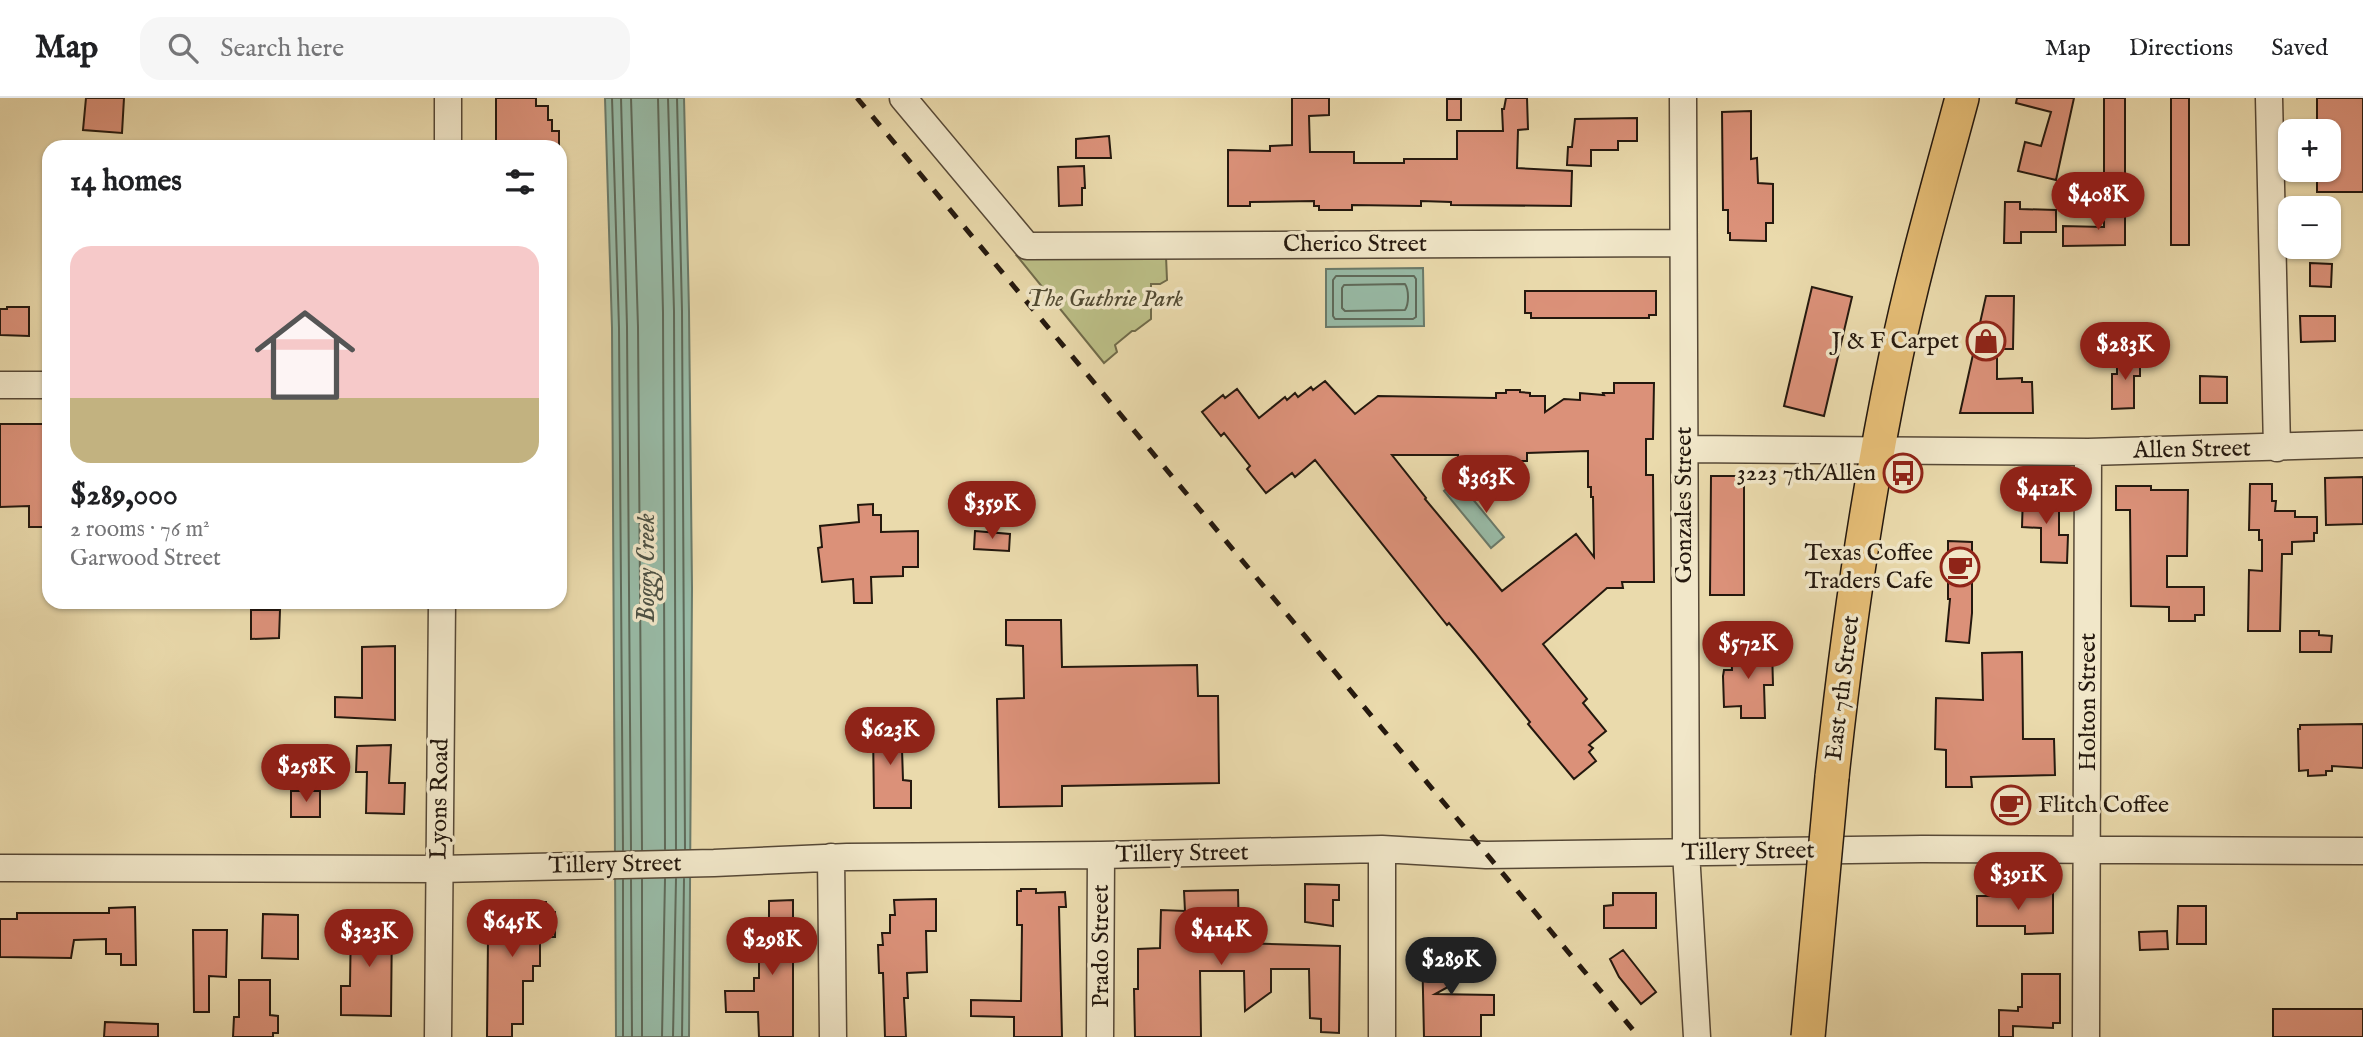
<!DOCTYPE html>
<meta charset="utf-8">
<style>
:root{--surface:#fff;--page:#f6f6f6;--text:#202124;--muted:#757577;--line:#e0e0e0;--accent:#8f2418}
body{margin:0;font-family:"IM FELL English",serif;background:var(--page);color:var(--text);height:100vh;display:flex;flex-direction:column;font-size:26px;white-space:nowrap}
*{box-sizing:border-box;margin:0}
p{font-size:23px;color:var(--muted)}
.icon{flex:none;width:38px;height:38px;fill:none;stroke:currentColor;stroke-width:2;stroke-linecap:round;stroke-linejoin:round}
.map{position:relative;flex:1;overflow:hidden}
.panel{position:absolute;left:42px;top:42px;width:525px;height:469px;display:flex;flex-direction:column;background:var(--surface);border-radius:21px;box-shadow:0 2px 5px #0004}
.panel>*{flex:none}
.controls{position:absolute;left:2278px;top:21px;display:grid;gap:14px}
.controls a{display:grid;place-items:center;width:63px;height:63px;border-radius:14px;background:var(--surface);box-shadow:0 2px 5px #0004;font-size:35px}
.price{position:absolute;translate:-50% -60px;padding:0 16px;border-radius:24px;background:var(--accent);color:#fff;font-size:23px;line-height:46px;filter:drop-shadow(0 2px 4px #0008)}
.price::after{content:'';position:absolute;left:50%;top:42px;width:21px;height:16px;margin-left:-10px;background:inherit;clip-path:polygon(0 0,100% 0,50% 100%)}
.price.active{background:#222;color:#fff}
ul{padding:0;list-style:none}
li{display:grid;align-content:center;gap:14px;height:371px;padding:0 28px}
li span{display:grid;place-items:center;height:217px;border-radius:21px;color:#555}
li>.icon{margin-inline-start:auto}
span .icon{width:126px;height:126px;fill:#fffc;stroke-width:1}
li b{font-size:30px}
h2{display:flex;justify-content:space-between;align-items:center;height:84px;padding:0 28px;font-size:30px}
header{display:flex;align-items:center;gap:42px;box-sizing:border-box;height:98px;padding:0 35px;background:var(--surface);border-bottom:2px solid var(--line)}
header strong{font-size:33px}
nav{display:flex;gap:38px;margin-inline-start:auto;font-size:24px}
.search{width:490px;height:63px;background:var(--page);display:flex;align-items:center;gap:18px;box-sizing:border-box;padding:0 24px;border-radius:21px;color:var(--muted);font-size:26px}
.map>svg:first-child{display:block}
</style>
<header>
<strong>Map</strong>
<div class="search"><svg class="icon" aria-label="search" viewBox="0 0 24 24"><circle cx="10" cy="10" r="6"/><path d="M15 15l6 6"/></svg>Search here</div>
<nav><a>Map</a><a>Directions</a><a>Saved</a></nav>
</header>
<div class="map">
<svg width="2363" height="939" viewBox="0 0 2363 939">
<rect width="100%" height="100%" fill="#eadaac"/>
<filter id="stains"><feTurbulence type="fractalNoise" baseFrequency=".00286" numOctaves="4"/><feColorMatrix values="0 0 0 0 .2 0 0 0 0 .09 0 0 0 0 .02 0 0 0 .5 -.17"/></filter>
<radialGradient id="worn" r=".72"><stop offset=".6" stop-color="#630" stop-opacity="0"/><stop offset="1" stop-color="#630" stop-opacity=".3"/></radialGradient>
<path fill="#bbbe86" stroke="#706b4a" stroke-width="2" d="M1017,158H1166L1167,182L1160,186H1151V221L1135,233H1132L1115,247L1117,254L1104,265Z"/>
<path fill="#98bba7" stroke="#6a7a6a" stroke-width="2" d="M605,0H684L689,213L692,490L689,939H616L612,230Z
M1423,170L1424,228L1326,229V171Z
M1457,382L1504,439L1491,450L1444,393Z"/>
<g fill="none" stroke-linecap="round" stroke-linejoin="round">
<path stroke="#5e6a5a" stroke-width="2" d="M612,0L619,230L623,752
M621,0L627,229L631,752
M631,0L638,229L642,752
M658,0L663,214L665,751
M668,0L674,213L676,751
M677,0L682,213L685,751
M1336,178H1414L1416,181V219L1413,221H1335L1333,218V182Z
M1405,186C1409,192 1409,206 1405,212L1345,213L1342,210V190L1344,187Z
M642,781V939
M623,782V939
M631,782L632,939
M662,939L665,781
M673,939L676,781
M682,939L684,781"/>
</g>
<path fill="#db9179" stroke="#24180e" stroke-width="2" fill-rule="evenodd" d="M86,0H124L122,35L83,32Z
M496,0H536V8H548V22H552V33H559V49L496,46Z
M1292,0H1329V17L1309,18L1310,54H1354V65H1404V61H1457V33H1503L1502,11H1504L1506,0H1527L1528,31L1518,32L1517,70L1572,73L1571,108L1451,107V104L1421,103V108L1352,107V112H1319V108H1314V103L1250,104V108H1228V52L1270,53V48L1292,47Z
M2017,0H2074L2056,82L2018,73L2025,44L2041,48L2051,14L2016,5Z
M2104,0H2125V99L2104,94Z
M2171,0H2189V147H2171Z
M2317,0H2363V94H2317V72H2329V33H2317Z
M1447,1H1461V22H1447Z
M1751,13V61L1757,60L1758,85L1773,86V125H1766V143L1730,142V135H1728V112H1723L1722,14Z
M1637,20V43H1618V52H1591V68L1567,67L1568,49H1572L1575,21Z
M1109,38L1111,60H1076V41Z
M1084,68L1085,90H1082V107L1059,108L1058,69Z
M2005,104H2020V111L2056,112V134H2021V145H2004Z
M2104,113L2125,114V147L2063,148V128L2104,129Z
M2310,165L2332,166L2331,189L2310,188Z
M1812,189L1852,199L1824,318L1784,308Z
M1525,193H1656V217H1649V220H1531V215H1525Z
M1986,198H2014L2013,251H1997V281L2022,280V284H2032L2033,315H1960Z
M7,209H29V238L0,237V211H7Z
M2300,218H2335V243L2301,244Z
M2117,258H2140V278H2134V310L2112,311V276H2117Z
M2200,278L2227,279V305H2200Z
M1325,283L1355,316L1378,298L1496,300V295H1506V292H1520V294L1530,295V298H1545V314L1564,301L1580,302V295L1604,297L1603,295H1614V285H1654L1653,341H1646V377H1653L1654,484H1622L1623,490H1607L1543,546L1587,601L1583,605L1606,633L1589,647L1593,650L1589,654L1596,663L1574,681L1528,626L1530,624L1475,556L1449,525L1447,527L1315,362L1295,379L1292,375L1266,395L1247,371L1250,368L1224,335L1221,338L1202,314L1223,297L1225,300L1237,291L1259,320L1285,299L1287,302L1295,295L1298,299L1311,289L1313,292ZM1588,353V389H1591V399H1593L1594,459L1576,436L1502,493L1425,401L1426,400L1392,357H1458V362H1468V365H1517V363H1527V355Z
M0,326H44L45,376H49V429H29V408L0,409Z
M1711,378H1744V497H1710Z
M2363,379V426L2326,427L2325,380Z
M2250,386H2272V403H2276L2275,413H2295V419H2317V435H2314V443L2292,444V456H2282L2280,533H2248L2249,472L2262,473V442H2259V432H2249Z
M2116,388H2151V392H2188L2187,458H2167V489H2204V517H2195V523H2169V509L2131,508L2130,412H2116Z
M2023,396H2053V406H2059V437H2068L2067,465L2041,464V430L2022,429Z
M873,406V417H881V434L918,433V469H903V478L871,479L872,505H854L853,481L822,484L818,450L822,449L820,428L859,424L858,407Z
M975,433L1010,436L1009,453L974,451Z
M1948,443L1972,444V515L1969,545L1946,543L1950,501H1948Z
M251,512H280L279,540L251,541Z
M1006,522H1061L1062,569L1197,567L1198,598H1218L1219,685L1062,688V708L999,709L997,601L1024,600L1023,548L1006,547Z
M2300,533H2319V537L2332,538L2331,554H2300Z
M395,548V622L335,619V599L362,600V549Z
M1731,550L1772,551L1773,587H1764L1765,620H1741V608L1724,609L1723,578L1724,572H1732Z
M2022,554L2023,641H2054L2055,677L1971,679L1972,689H1946V652L1935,651L1936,600L1983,602L1982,555Z
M880,620H901L903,682L911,683V710H874L873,630H880Z
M2363,626V670L2332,668V673H2326V677L2308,678V672L2299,673L2298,631H2300V627Z
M391,647L389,685H405L404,716L366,715L367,674H356L357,648Z
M291,693H320V719H291Z
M1305,786L1339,787V802H1333V828L1305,824Z
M1021,791H1036V795L1065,794L1066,809H1059L1062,939H1014V919L971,918V902L1021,903L1022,827H1017V793H1021Z
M1238,792L1239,845L1340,848L1339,935L1321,934V921L1310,920L1309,871H1271V894L1245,913L1244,873H1200L1201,939H1135L1134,891H1138V851L1160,850L1161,812L1185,813L1184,793Z
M2025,793H2053V835L2025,836V828H1977V798H2025Z
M1613,795H1656V830H1604V808L1613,807Z
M936,801V833H926L927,874L907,875L908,900H904L906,939H885L883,875H879L878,847H883L882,835H890V817H895L894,802Z
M793,802V939H759L758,914H726L725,893H754V880H759V843H763V830H769V803Z
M546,804V815L555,814V839H540V868H533V883H523V926H512V939H487L488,839H482V814L492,815V805Z
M2178,808H2206V846H2177Z
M135,809L136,867H121V856H106V841L74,842L71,860L0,859V821H17V815H109V810Z
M263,816L298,817V861L262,860Z
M351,820H392L391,918L341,917V888H350Z
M193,832H227L226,879L209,878V914H194Z
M2167,833L2168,851L2140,852L2139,834Z
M1446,848L1447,862H1473L1479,872L1435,896L1494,897V917H1481V939H1424L1422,849Z
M1623,852L1656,894L1641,906L1619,879L1610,861Z
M2022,876H2060V925H2053V930L2013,928V939H1999V912L2018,913V909H2022Z
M239,882H270V917L278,918V935H273V939H233L234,919H239Z
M2273,911H2363V939H2273Z
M105,924L158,926V939H104Z"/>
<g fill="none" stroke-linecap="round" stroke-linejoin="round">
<defs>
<path id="minor" d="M903,0L1027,148L1683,145
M1683,0L1686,754L1697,939
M2269,0L2277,350
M448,49V0
M0,287H49
M1685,351L2088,354L2363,346
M831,759L833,939
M0,770L439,771L714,765L847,759L1101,757L1382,751L1486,757L1922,751L2363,753
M438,939L442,504
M1100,939L1101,757
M1382,939V751
M2086,939L2088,354"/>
<path id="major" d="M1832,679C1847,537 1867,397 1896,258C1914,171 1939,86 1962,0"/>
</defs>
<use href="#minor" stroke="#564836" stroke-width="29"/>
<use href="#major" stroke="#24180e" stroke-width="36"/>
<use href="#minor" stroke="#f1e7c9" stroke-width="26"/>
<use href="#major" stroke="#e5bd76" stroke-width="33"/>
<path stroke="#24180e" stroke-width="5" stroke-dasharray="12 12" stroke-linecap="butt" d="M857,0L1639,939"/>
<defs>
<path id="major-bridge" d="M1808,939L1832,679"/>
</defs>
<use href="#major-bridge" stroke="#24180e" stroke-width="36" stroke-linecap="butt"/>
<use href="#major-bridge" stroke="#e5bd76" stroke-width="33"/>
</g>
<defs>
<symbol id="shop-ring" viewBox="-11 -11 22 22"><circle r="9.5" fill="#f1e7c9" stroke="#8f2418" stroke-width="1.5"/><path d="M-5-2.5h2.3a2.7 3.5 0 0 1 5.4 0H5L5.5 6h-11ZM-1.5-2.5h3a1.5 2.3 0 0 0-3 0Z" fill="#8f2418"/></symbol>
<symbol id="bus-ring" viewBox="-11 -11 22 22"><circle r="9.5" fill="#f1e7c9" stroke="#8f2418" stroke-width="1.5"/><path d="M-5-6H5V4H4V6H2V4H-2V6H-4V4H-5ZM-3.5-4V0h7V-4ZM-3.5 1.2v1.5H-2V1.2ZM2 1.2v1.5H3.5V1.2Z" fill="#8f2418"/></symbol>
<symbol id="cafe-ring" viewBox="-11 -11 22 22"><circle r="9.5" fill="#f1e7c9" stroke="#8f2418" stroke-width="1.5"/><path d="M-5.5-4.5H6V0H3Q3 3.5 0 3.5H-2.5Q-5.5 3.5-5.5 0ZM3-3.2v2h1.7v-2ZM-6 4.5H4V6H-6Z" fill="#8f2418"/></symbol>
</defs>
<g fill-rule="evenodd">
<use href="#shop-ring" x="1964" y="221" width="44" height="44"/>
<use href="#bus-ring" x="1881" y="353" width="44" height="44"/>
<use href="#cafe-ring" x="1938" y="447" width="44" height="44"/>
<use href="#cafe-ring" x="1989" y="685" width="44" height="44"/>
</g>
<g text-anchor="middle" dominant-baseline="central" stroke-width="7" stroke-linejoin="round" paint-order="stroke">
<g font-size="24" fill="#24180e" stroke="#f1e7c9">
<text x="1355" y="146">Cherico Street</text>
<text transform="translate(2192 352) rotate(-1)">Allen Street</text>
<text transform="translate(1684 407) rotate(-90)">Gonzales Street</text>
<text transform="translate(1843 590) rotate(-83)">East 7th Street</text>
<text transform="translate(2088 604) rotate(-90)">Holton Street</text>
<text transform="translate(440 701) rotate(-89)">Lyons Road</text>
<text transform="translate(1748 754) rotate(-1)">Tillery Street</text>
<text transform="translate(1182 756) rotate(-1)">Tillery Street</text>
<text transform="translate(615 767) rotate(-1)">Tillery Street</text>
<text transform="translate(1101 848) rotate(-90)">Prado Street</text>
</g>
<g font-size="24" font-style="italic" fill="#514a32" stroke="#f1e7c9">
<text x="1105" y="201">The Guthrie Park</text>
</g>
<g font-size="24" fill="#24180e" stroke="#f1e7c9" text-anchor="end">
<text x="1959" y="243">J &amp; F Carpet</text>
<text x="1876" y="375">3223 7th/Allen</text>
<text x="1933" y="455">Texas Coffee<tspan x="1933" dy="28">Traders Cafe</tspan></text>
<text x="2038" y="707" text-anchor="start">Flitch Coffee</text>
</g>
<g font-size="26" font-style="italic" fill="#4d5144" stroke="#f1e7c9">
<text transform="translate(646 470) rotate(-90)">Boggy Creek</text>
</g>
</g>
<rect width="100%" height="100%" filter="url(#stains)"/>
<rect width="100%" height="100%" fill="url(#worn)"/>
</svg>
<div class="controls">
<a>+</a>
<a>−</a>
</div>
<b class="price" style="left:2098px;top:134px">$408K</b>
<b class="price" style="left:2125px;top:284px">$283K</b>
<b class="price" style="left:1486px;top:417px">$363K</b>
<b class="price" style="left:2046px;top:428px">$412K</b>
<b class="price" style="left:992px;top:443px">$359K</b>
<b class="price" style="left:1748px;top:583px">$572K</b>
<b class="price" style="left:890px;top:669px">$623K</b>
<b class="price" style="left:306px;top:706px">$258K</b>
<b class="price" style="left:2018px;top:814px">$391K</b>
<b class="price" style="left:512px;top:861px">$645K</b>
<b class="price" style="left:1221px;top:869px">$414K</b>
<b class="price" style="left:369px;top:871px">$323K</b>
<b class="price" style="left:772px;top:879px">$298K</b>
<b class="price active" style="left:1451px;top:899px">$289K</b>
<section class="panel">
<h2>14 homes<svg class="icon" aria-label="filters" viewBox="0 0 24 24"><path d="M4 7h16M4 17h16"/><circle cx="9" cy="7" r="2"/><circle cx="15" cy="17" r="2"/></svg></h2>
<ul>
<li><span style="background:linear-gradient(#f6c9c9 70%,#c2b280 0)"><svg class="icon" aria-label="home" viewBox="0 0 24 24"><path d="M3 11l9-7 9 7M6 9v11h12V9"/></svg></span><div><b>$289,000</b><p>2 rooms · 76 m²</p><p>Garwood Street</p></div></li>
</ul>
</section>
</div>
